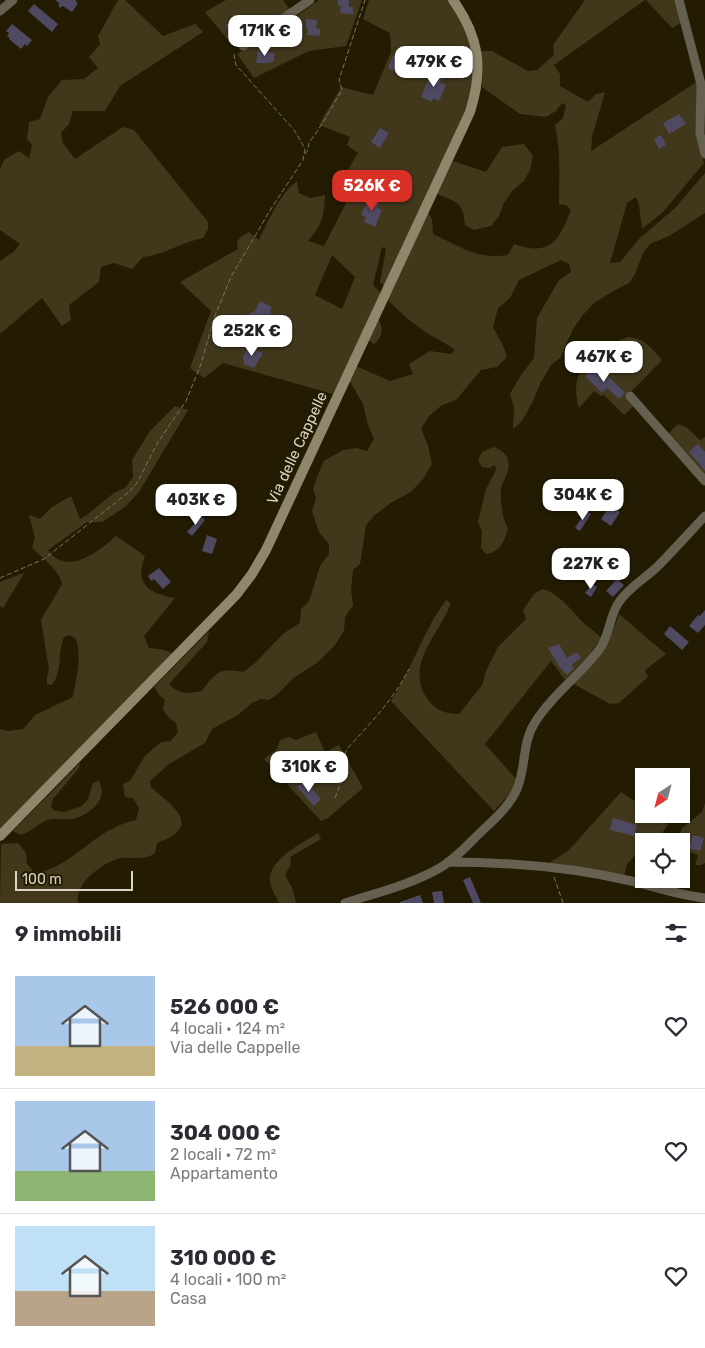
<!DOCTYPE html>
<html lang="it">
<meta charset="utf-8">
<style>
:root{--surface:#fff;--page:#f7f7f7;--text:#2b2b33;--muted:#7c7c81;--line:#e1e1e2;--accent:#d93025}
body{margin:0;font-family:Rubik,sans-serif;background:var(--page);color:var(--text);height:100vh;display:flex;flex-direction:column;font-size:19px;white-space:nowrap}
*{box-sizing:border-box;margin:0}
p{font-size:16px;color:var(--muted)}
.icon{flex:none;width:28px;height:28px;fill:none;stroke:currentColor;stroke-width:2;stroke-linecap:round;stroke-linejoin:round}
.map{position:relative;height:903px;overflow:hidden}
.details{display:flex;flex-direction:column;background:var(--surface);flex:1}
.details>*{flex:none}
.needle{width:32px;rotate:216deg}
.buttons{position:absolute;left:635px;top:768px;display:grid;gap:10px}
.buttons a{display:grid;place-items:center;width:55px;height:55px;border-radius:0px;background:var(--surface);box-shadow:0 2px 8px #0003;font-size:25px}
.scale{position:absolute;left:15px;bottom:12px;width:118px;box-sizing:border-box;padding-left:5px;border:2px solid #d8d3c4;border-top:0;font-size:14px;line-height:18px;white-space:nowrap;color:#d8d3c4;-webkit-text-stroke:4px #231c03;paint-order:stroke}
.price{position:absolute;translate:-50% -42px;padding:0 11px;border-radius:10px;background:#fff;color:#222;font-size:16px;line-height:32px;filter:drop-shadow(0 1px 2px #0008)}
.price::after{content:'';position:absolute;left:50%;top:30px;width:15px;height:11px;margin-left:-8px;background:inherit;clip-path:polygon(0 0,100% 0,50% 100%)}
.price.on{background:var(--accent);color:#fff}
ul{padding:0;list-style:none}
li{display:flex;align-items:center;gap:15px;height:125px;padding:0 15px}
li+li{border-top:1px solid var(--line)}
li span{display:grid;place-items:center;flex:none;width:140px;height:100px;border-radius:0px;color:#555}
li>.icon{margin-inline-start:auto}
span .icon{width:60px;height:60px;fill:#fffc;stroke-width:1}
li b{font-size:21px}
h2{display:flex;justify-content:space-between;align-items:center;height:60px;padding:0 15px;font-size:21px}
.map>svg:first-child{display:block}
</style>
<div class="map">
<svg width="705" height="903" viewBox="0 0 705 903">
<rect width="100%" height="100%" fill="#231c03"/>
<path fill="#41381c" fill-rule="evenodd" d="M118,0H125L163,36L195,24L203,32L120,86L105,111H73L69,124L61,133L63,143L75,159L123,127L134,130L208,222V229L203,238C182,242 164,255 143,257L132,269L114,263L101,267L99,282L69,305L71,320L62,326L42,298L0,334V261L13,252L20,244L0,230V170L4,160L19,151L29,158L32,145L27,139L29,122L40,119L48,97L62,80L84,79L98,68L89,57L100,44L98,36Z
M226,0H283L290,10L232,45L205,12Z
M319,0H362L346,46L309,51L254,78L237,54L290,21Z
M369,0H447C463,21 475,46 474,73C474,83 471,94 469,104L384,286L380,282L386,249L382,247L373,285L381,293L333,394L223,363L204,378L190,368L211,311L180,282L238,249L237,241L242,236L249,232L259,240C269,220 279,195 297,181L299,193L310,198L325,195C324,217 323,224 308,241L324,246L347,201L335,192L358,153L347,145L350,137L319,125L341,87L373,95L391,52L390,33L363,19ZM332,255L355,277L342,309L315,295Z
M585,0H645L554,65L560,74V86L588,102L596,94L605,92L592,137L591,151L698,81L696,137L704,163L663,212L642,229L639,205L636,197L627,203L610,263L620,262L640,238L675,208L705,173V213L669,236L650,244L643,253L635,274L629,283L615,290L594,303L582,316L573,329L560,358L551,365L540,384L532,403L522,421L513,429L514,408L510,394L521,375L534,358L537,318L559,280L571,272L569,264L561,260L519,280L510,298L498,308L493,327L504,348L507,357L497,367L481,370L456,400L442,405L428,417L421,429L428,445L432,464L423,479L411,492L392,502L375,515L366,525L360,564L353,570L351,590L353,605L345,617L344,631L335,645L318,662L292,679L279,693L269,700L261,699L252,703L238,715L212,729L205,743L169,764L150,781L151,787C160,796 192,816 178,831C174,837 163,840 157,843L155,853C144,862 130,855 117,859C100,865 75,883 78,903H0L1,844L18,843L26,853L27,864L35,873C66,869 86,841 114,828C121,824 129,822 136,820L139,808L133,798L125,797L123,784L130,781L145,756L161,742L171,741L178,732L176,723L170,719L163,710L165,700L159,695L154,687L209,631L207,642L169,684C178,694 188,694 202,691C216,672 219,668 243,672L255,663L284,633L300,623L301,609L309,601L320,566L329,554V544L319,532L312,511L316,498L313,489L319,472L324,461L343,450L356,448L367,451L374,439L368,425L363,404L349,380L356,366L390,381L413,374L409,364L430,351L451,354L455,350C446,343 437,339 427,333C412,323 399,312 387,299L428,213L432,219L433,234C460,246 476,260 508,255L514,244C550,257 559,241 571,210L566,205L559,204C559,177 561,151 555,125L563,118L566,105L562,103L556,111L546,117L520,114L482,87L483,68L481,51H492L528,71L537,70L554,55L553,45Z
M646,0H676L681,23L672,28Z
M524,144L533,156L530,170L524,181L513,190L504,203L499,216L491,226L474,230L465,225C463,202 457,202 437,194L453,161L486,172L502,147Z
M378,319C384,328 383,337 374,344L368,340Z
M628,337C646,339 650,347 662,360L627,396L634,406L624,415L604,395L601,396L594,391L579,408C576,398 574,383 580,373C588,359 613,342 628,337Z
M175,406L188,410L139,492L125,507L102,522H87L48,550C67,577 98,552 116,536L145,556C134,585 149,593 175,598L144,636L149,648L160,649L173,653L0,831V729L9,731L23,729L35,715L73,697C76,678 82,658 76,639L69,635L64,637C57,653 63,671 52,685L47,684V676L49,669L41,620L62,584C59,570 43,558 32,548L35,538L29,515L40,519L52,507L71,496L80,519L88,514L114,493L125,488L133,477L132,460L150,431Z
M678,424L686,427L700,440L705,437V476L668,434Z
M493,447C505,450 512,460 507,473C506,478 502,483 501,488C500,501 502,518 508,529C504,542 500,552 486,554L481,548L482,531L478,522L486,489L496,470L495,465L489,468L482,467L478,460L482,452Z
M24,573L3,608L0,606V582Z
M542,589C560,593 573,613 586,625C591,629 597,633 601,638L589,655L565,680L551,661L485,744L516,779L512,791L494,811L391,701C412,669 423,631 446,600L451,603C440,634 402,666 429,701C436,711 448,714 459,714L482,685L486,671L498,647L526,619L523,610L534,594Z
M619,614L666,654L645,670L648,677L619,703L610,704L572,683C599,658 607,650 619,614Z
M316,732L325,752L339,745L363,788L328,818L321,821L264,759L277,749L280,740L289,737L296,740Z
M80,763L79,768L53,799L51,806L53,810L64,812L82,806L88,799L93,783L99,781C101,786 103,791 101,796C99,807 82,818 71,819C65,820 58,818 51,819C40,821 32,832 20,835L13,831Z
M621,792L644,807V814H653L668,825L659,837L644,841V846L627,864L624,877L549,863L568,851Z
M705,803V863L701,865H695L698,855L681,849V841H677L682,828L702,812Z
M318,833L321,839L290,857L291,864L285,875L293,890L296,903H279C276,896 271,889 270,881C268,859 303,843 318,833Z"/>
<path fill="#504962" d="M55,0H77L75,1L78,3L72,12L63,6L59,8V3Z
M338,0H349V7H353V14L340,13L341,6H338Z
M34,4L58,24L52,32L28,11Z
M235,19L239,25L242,23L248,33L238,39L236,37L234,38L225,25Z
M306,19L317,20L316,28L320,29V36L307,35L308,28H306Z
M12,24L32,40L27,46L25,44L21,49L9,39L10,38L7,36L9,33L6,31Z
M258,51L274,53V61L268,63H256Z
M394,54L411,61L405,76L388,68Z
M439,69L445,72L440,83L446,85L439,101L433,98L432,102L421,97L429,78L434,80Z
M679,114L686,124L669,134L663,123Z
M380,128L389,133L380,148L371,142Z
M661,135L666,145L659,149L654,139Z
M369,198L380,202L377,208L382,210L375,227L364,222L366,217L361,215Z
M260,301L272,307L270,311L271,312L264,326L259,323L258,327L250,323L251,319L248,317L251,312L254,313Z
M621,345L632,356L622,367L611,356Z
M248,347L263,353L254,368L244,364L243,357Z
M594,368L604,379L607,375L625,393L619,399L607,388L602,393L585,376Z
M698,444L705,452V471L689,452Z
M610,506L620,512L611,526L601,519Z
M586,511L591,514L580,531L575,528Z
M201,516L205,520L192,536L187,532Z
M207,535L217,539L212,554L202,551Z
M159,568L171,582L163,589L154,579L151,581L148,576Z
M617,579L624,585L613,597L606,591Z
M592,584L597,587L591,597L585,593Z
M705,610V625L698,633L689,626L698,615L700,616Z
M670,626L689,642L682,650L664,634Z
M559,644L567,658L577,652L581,658L571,665L574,668L567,675L559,666L548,648Z
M305,780L321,799L314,806L297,787Z
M613,818L637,825L634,836L610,830Z
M693,835L704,838L700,851L689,848Z
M470,877L481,903H473L463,880Z
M442,891L444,903H434L432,892Z
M420,895L423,903H400V902Z"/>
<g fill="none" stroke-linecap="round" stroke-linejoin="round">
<path stroke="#7a7460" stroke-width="1" stroke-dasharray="5 2.5" stroke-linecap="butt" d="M305,154L308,150L309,143L322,124L342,90L339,80L365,0
M0,578L44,559L129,492L137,483L158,442L186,401L201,364L214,318L231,277L269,212L303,160L305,149L295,131L236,65L234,55L236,52
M335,798L345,772L344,757L347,749C372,721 391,703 409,669
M554,877L563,903"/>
<path stroke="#65604f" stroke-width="9" d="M679,0L701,84L700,134L705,154
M0,11L13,0
M243,46L310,0
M630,396L705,481
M448,862C509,862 571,867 631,881C656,887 679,895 705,898
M345,903C376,893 409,885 438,869C455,860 469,843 483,830C496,818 510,805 517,789C526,768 522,744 534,724C551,696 579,676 599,650C610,636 609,616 619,602C629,587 646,578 658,566C674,550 689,533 705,516"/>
<path stroke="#8f866b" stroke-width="10" d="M0,836L236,595L252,574L266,550L470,112C484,68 479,37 453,0"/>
</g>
<g text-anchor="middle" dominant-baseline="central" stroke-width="4" stroke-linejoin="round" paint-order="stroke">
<g font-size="15" fill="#d8d3c4" stroke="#231c03">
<text transform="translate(297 448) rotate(-65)">Via delle Cappelle</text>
</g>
</g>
</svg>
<div class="buttons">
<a><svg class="needle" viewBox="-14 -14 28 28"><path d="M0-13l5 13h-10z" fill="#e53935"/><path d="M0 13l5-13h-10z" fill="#7c7c81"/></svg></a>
<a><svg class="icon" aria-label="locate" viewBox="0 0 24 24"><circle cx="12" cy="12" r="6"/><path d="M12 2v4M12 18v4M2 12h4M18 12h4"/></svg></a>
</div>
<div class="scale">100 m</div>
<b class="price" style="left:265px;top:57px">171K €</b>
<b class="price" style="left:434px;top:88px">479K €</b>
<b class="price on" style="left:372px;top:212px">526K €</b>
<b class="price" style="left:252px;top:357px">252K €</b>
<b class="price" style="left:604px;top:383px">467K €</b>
<b class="price" style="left:583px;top:521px">304K €</b>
<b class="price" style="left:196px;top:526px">403K €</b>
<b class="price" style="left:591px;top:590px">227K €</b>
<b class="price" style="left:309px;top:793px">310K €</b>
</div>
<section class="details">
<h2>9 immobili<svg class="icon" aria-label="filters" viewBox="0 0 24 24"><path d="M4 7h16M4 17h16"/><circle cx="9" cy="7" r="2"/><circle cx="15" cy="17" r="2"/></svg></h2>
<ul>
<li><span style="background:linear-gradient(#a9c7e8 70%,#c2b280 0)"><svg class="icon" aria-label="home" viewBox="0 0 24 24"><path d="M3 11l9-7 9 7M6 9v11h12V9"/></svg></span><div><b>526 000 €</b><p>4 locali · 124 m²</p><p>Via delle Cappelle</p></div><svg class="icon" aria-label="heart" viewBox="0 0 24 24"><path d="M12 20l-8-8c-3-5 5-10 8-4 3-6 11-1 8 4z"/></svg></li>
<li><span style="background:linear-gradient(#a9c7e8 70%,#8fb573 0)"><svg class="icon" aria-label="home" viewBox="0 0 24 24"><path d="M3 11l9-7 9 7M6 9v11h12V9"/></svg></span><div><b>304 000 €</b><p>2 locali · 72 m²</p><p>Appartamento</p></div><svg class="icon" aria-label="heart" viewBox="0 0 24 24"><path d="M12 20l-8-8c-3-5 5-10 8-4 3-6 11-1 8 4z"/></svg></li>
<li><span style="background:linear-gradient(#bfe0f5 65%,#b9a48a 0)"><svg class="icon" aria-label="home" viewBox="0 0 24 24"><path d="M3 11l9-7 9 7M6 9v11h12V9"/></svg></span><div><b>310 000 €</b><p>4 locali · 100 m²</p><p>Casa</p></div><svg class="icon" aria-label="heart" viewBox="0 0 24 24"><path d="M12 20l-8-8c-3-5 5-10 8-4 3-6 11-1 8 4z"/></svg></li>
</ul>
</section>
